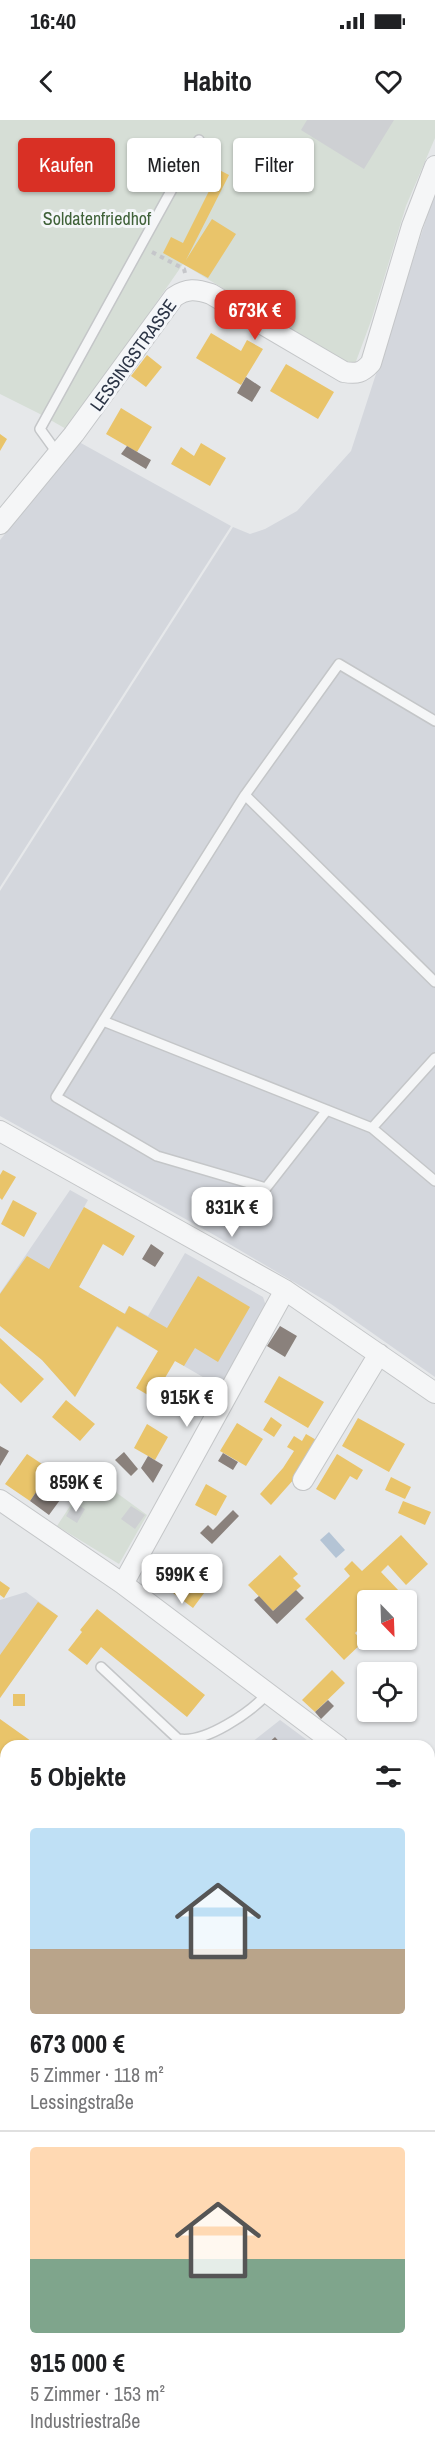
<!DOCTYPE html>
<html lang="de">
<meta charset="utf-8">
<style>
:root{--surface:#fff;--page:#f2f2f2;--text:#202124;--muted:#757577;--line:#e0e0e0;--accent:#d93025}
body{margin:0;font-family:"Archivo Narrow",sans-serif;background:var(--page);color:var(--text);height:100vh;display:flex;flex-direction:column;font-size:22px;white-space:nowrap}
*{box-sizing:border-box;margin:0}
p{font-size:20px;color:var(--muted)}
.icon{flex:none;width:33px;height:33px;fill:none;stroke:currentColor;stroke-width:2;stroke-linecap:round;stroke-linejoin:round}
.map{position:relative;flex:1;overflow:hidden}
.panel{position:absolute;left:0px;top:1620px;width:435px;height:720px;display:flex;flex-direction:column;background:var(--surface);border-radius:18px 18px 0 0;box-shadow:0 2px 4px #0004}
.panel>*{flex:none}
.hud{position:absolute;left:18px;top:18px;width:399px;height:54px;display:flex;gap:12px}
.needle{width:39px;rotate:157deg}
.buttons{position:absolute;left:357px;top:1470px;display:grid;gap:12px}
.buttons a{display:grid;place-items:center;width:60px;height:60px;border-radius:6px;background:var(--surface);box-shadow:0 2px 4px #0004;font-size:30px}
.price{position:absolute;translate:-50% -51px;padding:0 14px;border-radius:12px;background:#fff;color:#222;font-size:20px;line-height:39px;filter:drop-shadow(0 2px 3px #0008)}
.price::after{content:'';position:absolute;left:50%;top:36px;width:18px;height:14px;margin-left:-9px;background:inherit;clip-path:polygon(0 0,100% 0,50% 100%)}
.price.on{background:var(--accent);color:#fff}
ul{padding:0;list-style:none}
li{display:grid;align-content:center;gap:12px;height:318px;padding:0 30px}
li+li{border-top:2px solid var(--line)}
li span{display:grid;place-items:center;height:186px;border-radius:6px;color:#555}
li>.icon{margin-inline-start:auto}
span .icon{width:108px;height:108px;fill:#fffc;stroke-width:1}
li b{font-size:26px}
h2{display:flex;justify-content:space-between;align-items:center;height:72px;padding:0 30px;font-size:26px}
.pill{padding:0 21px;border-radius:6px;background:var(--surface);box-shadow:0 2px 4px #0004;font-size:21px;line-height:54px}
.pill.on{background:var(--accent);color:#fff}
.status{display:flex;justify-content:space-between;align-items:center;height:42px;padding:0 30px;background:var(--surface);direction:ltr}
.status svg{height:16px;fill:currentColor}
header{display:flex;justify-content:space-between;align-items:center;height:78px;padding:0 30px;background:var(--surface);font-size:27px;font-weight:700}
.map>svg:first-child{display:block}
</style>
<div class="status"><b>16:40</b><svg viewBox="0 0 49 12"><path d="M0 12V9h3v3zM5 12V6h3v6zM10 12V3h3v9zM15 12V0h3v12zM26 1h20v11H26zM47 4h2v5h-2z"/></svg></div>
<header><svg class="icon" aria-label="back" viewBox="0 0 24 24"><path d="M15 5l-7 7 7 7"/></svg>Habito<svg class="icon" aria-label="heart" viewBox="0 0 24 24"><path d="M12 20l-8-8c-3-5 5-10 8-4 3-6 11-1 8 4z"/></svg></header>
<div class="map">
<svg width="435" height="2340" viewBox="0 0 435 2340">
<rect width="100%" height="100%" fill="#e6e8ea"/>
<path fill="#d4d7dd" d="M435,72V1257L331,1184L216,1116L0,996V771L233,407L250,414L265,409L297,391L351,331Z
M79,322L231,406L0,767V420Z
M70,1070L88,1080L67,1118L97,1135L79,1167L124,1194L129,1186L148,1196L185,1133L263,1177L266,1186L220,1267L117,1207L75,1277L42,1240L0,1205V1173Z
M26,1472L58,1496L0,1578V1480Z
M0,1599L6,1626V2083L0,2088Z
M280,1600L315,1626H247Z
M435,2091V2340H265L269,2334H429V2100Z
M0,2276L6,2281V2334H70L77,2340H0Z"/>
<path fill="#d6ded6" d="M0,0H435V18L406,86L371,201L355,244H347L183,144L68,310L38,293L0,274Z
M91,1354L147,1395L119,1444L57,1406Z
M6,2102V2175L0,2179V2108Z"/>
<path fill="#b4c4d5" d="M329,1412L345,1430L336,1438L320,1420Z"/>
<path fill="#e9c46a" d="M200,40L229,55L186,140L212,99L236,114L208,158L163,133L171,117L183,123L210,69L190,58Z
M211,213L241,231L247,220L263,229L241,265L196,238Z
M147,235L162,247L146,267L131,256Z
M286,244L334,272L318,299L270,271Z
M121,288L152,307L137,332L106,314Z
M0,314L7,319L0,331Z
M201,323L226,338L210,366L171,344L181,327L194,336Z
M3,1050L16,1057L2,1080L0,1078V1055Z
M13,1080L37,1093L24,1117L1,1104Z
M84,1087L135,1116L123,1136L103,1124L79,1167L84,1170L125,1194L129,1186L167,1208L198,1156L250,1187L218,1242L195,1228L184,1246L175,1241L153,1278L136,1268L158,1231L117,1206L75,1277L42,1240L0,1206V1174L27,1136L49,1149Z
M0,1218L44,1259L21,1283L0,1263Z
M279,1256L324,1282L308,1308L264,1282Z
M66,1280L95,1304L80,1321L52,1297Z
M271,1297L282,1305L274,1317L263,1310Z
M358,1298L405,1324L389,1352L342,1326Z
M237,1303L263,1319L246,1346L220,1331Z
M147,1304L168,1317L155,1340L134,1328Z
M306,1314L318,1321L295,1358L271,1385L260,1374L283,1348L294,1331L287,1327L294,1316L302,1321Z
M27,1334L51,1350L30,1381L5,1364Z
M337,1334L363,1350L357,1360L350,1356L335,1380L316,1369Z
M391,1357L411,1367L405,1379L385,1370Z
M206,1364L227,1376L216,1396L195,1385Z
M403,1381L431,1392L425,1405L398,1393Z
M401,1415L428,1444L406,1465L388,1445L381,1452L399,1471L389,1480H368V1501L355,1513L363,1522L344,1540L305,1499L350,1456L344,1449L352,1441L362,1451Z
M280,1435L298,1454L293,1458L301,1466L273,1491L248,1465Z
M175,1438L189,1446L194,1440L216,1457L193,1488L157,1461Z
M0,1461L10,1468L4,1478L0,1475Z
M38,1482L58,1496L0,1578V1535Z
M97,1489L205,1575L187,1597L101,1527L87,1545L68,1530L82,1512L80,1510Z
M332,1550L345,1563L315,1592L302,1580Z
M13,1574H25V1586H13Z
M0,1599L38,1626H6V1664L0,1660Z
M0,1793L6,1797V1820L2,1825L0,1824Z"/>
<path fill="#8a817c" d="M246,257L261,267L252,282L237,273Z
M127,326L151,340L146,349L121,334Z
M151,1124L164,1133L155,1147L142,1139Z
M280,1206L297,1216L285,1237L267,1226Z
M0,1326L9,1331L0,1346Z
M124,1332L138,1349L131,1356L115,1340Z
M223,1333L238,1342L233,1350L218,1341Z
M148,1336L163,1345L153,1363L141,1348Z
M51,1350L71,1365L49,1395L30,1381Z
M233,1390L239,1396L212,1424L200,1413L208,1405L213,1410Z
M296,1470L304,1478L277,1504L254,1480L259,1476L273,1491Z
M328,1580L334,1586L321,1599L315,1592Z
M275,1617L283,1626H265Z
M0,1742L6,1746V1797L0,1793Z
M6,1944V2025L0,2030V1949Z"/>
<path fill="#ced0d3" d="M307,0H394L364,49L301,10Z
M74,1383L85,1389L77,1403L66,1396Z
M131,1386L145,1395L135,1409L121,1399Z
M435,1932V1973L429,1968V1940Z"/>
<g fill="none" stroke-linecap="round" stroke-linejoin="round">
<defs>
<path id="service" d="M58,334L40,309L199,20
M245,675L435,862
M103,901L56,977L157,1036L266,1068L327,990
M435,938L372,1008L435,1061
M372,1008L103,901L245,675L339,544L435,601
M101,1547L178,1619C205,1624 251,1592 268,1573
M0,1704L6,1709
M0,1856L6,1861
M429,2209L435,2201
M429,2297L435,2288
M0,2335L6,2333
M340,2340L344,2334
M399,2340L403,2334"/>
<path id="minor" d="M0,404L74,314L174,177C187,168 196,169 211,174L344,252C357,254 362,253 371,243L412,106L435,46
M0,1011L285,1170L435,1273
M303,1360L379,1234
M0,1380L123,1464L338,1626
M123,1464L285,1170
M429,1694L435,1699
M429,1729L435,1724
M0,2098L6,2092"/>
</defs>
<use href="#service" stroke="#c4c6c8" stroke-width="12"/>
<use href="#minor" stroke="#c4c6c8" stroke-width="22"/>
<path stroke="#c5c6ca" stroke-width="4" stroke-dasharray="4.5 4.5" stroke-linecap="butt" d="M152,132L184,149L185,153
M429,2074L435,2065
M247,2340L251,2334"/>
<use href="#service" stroke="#f5f6f7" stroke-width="9"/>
<use href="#minor" stroke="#f5f6f7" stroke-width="20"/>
<path stroke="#cecfd2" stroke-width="4.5" stroke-dasharray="3 6" stroke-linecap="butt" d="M429,2087L435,2078
M256,2340L260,2334"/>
</g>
<g text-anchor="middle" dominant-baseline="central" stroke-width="6" stroke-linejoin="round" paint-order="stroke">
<g font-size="18" fill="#3f6138" stroke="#f4f6f9">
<text x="97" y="98">Soldatenfriedhof</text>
</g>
<g font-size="18" fill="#2b3445" stroke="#f4f6f9">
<text transform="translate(133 235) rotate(-54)">LESSINGSTRASSE</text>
</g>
</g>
</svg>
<div class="buttons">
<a><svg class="needle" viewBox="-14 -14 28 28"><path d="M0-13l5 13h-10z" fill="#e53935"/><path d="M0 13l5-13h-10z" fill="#757577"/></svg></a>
<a><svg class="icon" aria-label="locate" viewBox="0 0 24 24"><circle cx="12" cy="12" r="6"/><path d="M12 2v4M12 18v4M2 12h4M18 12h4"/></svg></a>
</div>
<b class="price on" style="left:255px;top:221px">673K €</b>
<b class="price" style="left:232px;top:1118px">831K €</b>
<b class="price" style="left:187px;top:1308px">915K €</b>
<b class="price" style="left:76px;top:1393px">859K €</b>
<b class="price" style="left:182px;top:1485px">599K €</b>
<div class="hud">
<a class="pill on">Kaufen</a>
<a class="pill">Mieten</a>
<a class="pill">Filter</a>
</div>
<section class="panel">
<h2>5 Objekte<svg class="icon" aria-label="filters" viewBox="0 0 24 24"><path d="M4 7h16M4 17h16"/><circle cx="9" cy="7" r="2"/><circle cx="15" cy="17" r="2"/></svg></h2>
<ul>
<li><span style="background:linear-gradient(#bfe0f5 65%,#b9a48a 0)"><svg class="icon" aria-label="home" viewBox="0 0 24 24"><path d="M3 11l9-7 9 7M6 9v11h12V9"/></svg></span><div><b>673 000 €</b><p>5 Zimmer · 118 m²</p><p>Lessingstraße</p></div></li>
<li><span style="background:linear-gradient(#ffd9b3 60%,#7fa58c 0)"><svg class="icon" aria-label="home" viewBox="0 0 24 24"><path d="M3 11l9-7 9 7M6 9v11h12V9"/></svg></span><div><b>915 000 €</b><p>5 Zimmer · 153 m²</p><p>Industriestraße</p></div></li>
</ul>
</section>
</div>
